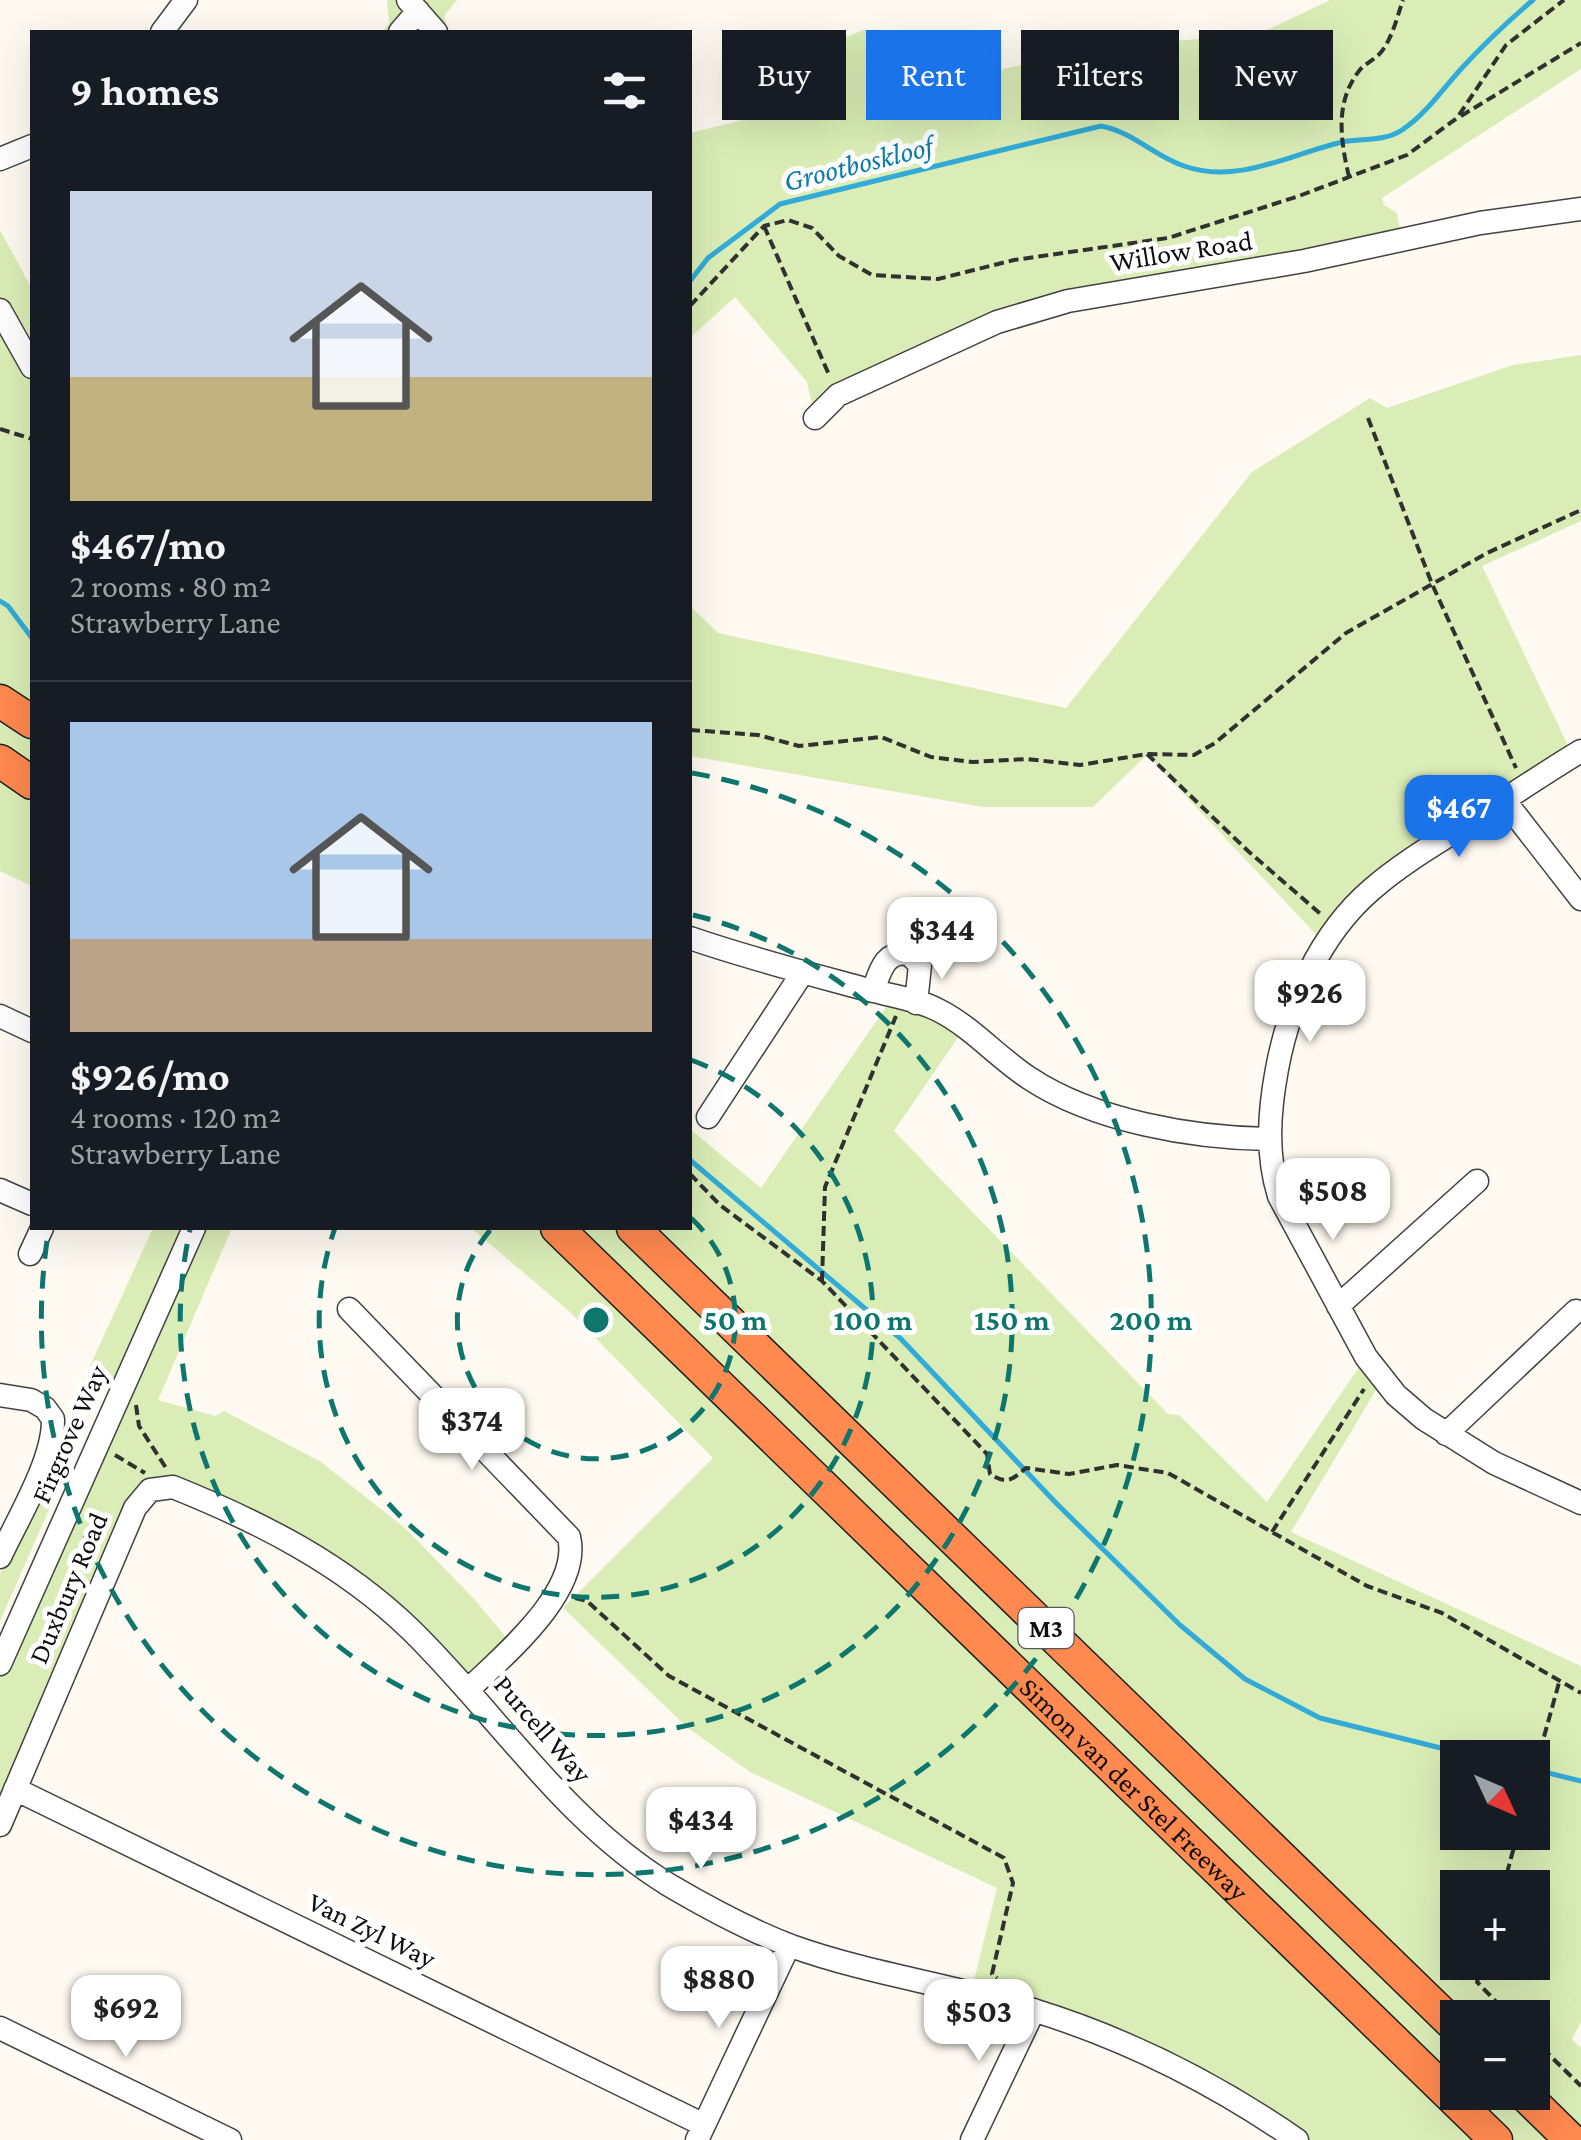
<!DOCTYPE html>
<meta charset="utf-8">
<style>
:root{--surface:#171b24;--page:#20242c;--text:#f1f3f6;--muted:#9ea1a6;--line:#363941;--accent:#1a73e8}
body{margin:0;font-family:"Crimson Pro",serif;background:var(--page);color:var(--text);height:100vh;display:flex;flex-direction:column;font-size:38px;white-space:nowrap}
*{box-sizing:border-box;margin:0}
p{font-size:32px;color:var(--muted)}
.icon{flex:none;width:55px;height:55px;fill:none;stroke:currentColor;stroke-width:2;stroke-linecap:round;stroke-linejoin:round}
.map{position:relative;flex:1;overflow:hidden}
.side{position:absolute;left:30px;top:30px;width:662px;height:1200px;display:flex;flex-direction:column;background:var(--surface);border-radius:0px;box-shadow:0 10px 40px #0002}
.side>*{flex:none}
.banner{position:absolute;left:722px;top:30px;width:708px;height:90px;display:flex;gap:20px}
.needle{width:65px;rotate:134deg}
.controls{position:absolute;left:1440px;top:1740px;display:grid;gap:20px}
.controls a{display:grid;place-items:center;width:110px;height:110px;border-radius:0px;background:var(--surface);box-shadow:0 10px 40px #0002;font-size:50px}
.price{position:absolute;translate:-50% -85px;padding:0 22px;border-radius:20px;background:#fff;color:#222;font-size:32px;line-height:65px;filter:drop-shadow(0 2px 5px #0008)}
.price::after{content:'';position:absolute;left:50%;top:60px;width:30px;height:22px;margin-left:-15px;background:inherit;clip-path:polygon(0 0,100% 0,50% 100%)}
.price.on{background:var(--accent);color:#fff}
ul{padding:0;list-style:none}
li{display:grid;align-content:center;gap:20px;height:530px;padding:0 40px}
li+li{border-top:2px solid var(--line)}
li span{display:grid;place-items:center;height:310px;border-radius:0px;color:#555}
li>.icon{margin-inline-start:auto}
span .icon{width:180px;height:180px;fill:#fffc;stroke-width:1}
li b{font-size:42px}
h2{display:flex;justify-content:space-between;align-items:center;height:120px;padding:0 40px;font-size:42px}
.tag{padding:0 35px;border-radius:0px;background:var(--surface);box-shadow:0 10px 40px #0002;font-size:35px;line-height:90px}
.tag.on{background:var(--accent);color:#fff}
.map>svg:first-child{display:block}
</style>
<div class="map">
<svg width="1581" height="2140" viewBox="0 0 1581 2140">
<rect width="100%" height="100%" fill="#fffaf1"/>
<path fill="#daedb6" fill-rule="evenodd" d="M387,0H457L444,16L447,26L442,32H382L389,23Z
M1330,0H1581V69L1382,198L1384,205L1397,213L1402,240L1068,301L815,418L807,382L735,297L690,338V133L751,118L732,82L866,29L885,98L1090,48L1259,34Z
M0,230L32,289V886L0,871Z
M1581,355V521L1482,566L1573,756L1407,862L1325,944L1147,755L1093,807H983L690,756V606L718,633L1066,708L1252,472L1370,398L1387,408L1513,365Z
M893,997L965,1027L894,1131L1168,1414L1179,1415L1267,1502L1366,1357L1382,1380L1291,1532L1581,1666V2022L1572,2039L1581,2048V2140H1297L1245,2105L971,1992L997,1888L750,1772L688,1728L563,1608L713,1458L570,1312L471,1228H690V1129L761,1188ZM1458,1758H1532V1832H1458ZM1458,1888H1532V1962H1458ZM1458,2018H1532V2092H1458Z
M153,1228H232L158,1400L215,1416L224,1411L321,1462L405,1528L475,1600L513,1646L468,1690L301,1546L150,1490L0,1825V1664L123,1383L90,1366Z
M60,1439L77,1446L0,1621V1574Z"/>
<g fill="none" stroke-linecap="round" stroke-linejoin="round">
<path stroke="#32abd8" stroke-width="5" d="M690,281L708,258L780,204L1101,126C1133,132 1154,156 1184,166C1237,185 1291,154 1342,142C1362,138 1384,142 1402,130C1425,115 1442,90 1461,69C1484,44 1507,22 1533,0
M0,601L8,606L32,638
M690,1160L901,1339L1057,1504L1180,1625L1245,1679L1320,1718L1481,1758
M1532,1769L1581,1781"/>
<defs>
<path id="minor" d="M408,0L436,32
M162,32L186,0
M400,32L418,11
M0,159L32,146
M0,310L32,367
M815,418L838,395L997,322L1068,301L1304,261L1480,223L1581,209
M1581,751C1546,772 1512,795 1478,817C1442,840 1404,861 1371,890C1320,934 1289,1004 1277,1069C1269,1112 1266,1154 1279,1196L1366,1357L1396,1395L1424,1419L1494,1463L1581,1503
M1504,800L1581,899
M690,938C748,958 806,973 865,989C888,995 917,999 938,1010C972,1027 997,1057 1029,1078C1094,1121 1192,1138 1269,1139
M873,991C880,972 884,950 909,954L920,965L916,1003
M0,1016L32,1031
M708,1117L803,972
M0,1190L32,1204
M30,1254L42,1228
M1338,1306L1477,1181
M349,1309L569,1537C582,1591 504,1655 468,1690
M0,1395L31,1400L45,1408L53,1419C54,1460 17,1520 0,1557
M1446,1434L1576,1311
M0,1664L194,1228
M15,1789L704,2125
M0,1825L135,1508L150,1490L173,1487C260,1522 343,1564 411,1630C498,1715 564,1821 669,1885C708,1908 749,1930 791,1946C869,1974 953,1985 1033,2010C1127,2039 1216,2084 1297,2140
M0,2028L230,2140
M697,2140L789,1945
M972,2140L1034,2010"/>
<g id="highway">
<path d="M0,701L32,722"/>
<path d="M0,761L32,783"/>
<path id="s1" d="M557,1228L1496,2140"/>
<path d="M633,1228L1458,2029"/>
<path d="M1522,2092L1571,2140"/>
</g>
</defs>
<use href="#minor" stroke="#424242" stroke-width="25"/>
<use href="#highway" stroke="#202020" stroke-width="35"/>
<path stroke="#313131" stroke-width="4" stroke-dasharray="10 5" stroke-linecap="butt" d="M1461,116L1581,43
M1349,177C1341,142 1334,103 1359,71C1365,63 1375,60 1382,51C1393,36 1397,17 1403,0
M764,226L830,377
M690,306L764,226L788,220L812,228L839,256L872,275L938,279L1014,260L1168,238L1299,196L1407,155L1457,118L1506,45L1564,0
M1368,418L1432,584L1516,768
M0,429L32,439
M690,730L758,735L799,746L881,737L931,757L972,762L1027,759L1080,765L1147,754L1194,755L1215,743L1346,633L1487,553L1581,510
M1147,754L1248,851L1323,916
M690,1174L720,1205L822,1281L987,1454L990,1474C1007,1485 1012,1480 1026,1468L1069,1474L1117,1465L1168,1473L1367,1586L1442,1613L1581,1693
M822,1281L825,1187L896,1016
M136,1405L139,1426L166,1468
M115,1455L145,1473
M1272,1532L1364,1389
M575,1598L587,1601L669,1676L1004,1858L1013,1883L992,1974L997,1978
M1532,1780L1560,1679
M1503,1888L1518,1832
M1483,1962L1477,1982L1512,2018
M1532,2038L1581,2086"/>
<use href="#minor" stroke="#fff" stroke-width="22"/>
<use href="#highway" stroke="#ff894f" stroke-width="32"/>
</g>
<g fill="none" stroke="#0f766e" stroke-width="5" stroke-dasharray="18 12">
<path d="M691 1218A139 139 0 1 1 492 1228"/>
<path d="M691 1060A277 277 0 1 1 335 1228"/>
<path d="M693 915A416 416 0 1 1 190 1230"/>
<path d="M692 773A555 555 0 1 1 49 1228"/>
</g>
<g text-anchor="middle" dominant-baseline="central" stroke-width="10" stroke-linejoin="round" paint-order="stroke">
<rect fill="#fff" stroke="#575757" stroke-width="2.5" x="1018.5" y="1608" width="55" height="40" rx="8"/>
<g font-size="25" font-weight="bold" fill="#0f0f0f">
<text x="1046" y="1628">M3</text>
</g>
<g font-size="28" fill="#0f0f0f" stroke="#fff">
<text transform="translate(1181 251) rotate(-9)">Willow Road</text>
<text transform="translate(69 1434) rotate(-66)">Firgrove Way</text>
<text transform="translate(68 1588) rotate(-67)">Duxbury Road</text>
<text transform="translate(543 1729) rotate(49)">Purcell Way</text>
<text stroke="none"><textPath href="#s1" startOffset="805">Simon van der Stel Freeway</textPath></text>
<text transform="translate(372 1930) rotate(26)">Van Zyl Way</text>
</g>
<g font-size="30" font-style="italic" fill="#0d7bac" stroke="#fff">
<text transform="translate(858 163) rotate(-14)">Grootboskloof</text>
</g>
</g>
<circle cx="596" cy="1320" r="15" fill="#0f766e" stroke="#fff" stroke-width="5"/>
<g font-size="30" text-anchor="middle" font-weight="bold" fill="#0f766e" stroke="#fff" stroke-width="10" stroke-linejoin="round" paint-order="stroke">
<text x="735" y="1330">50 m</text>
<text x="873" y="1330">100 m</text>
<text x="1012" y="1330">150 m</text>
<text x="1151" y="1330">200 m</text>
</g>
</svg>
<div class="controls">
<a><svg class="needle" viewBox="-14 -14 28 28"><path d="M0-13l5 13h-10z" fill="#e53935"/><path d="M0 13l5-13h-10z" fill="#9ea1a6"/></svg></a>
<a>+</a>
<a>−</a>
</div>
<b class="price on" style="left:1459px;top:860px">$467</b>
<b class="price" style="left:942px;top:982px">$344</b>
<b class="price" style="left:1310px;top:1045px">$926</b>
<b class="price" style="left:1333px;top:1243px">$508</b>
<b class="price" style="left:472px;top:1473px">$374</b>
<b class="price" style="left:701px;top:1872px">$434</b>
<b class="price" style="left:719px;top:2031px">$880</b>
<b class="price" style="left:126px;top:2060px">$692</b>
<b class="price" style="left:979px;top:2064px">$503</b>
<div class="banner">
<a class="tag">Buy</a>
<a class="tag on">Rent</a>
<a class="tag">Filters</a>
<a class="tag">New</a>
</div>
<section class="side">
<h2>9 homes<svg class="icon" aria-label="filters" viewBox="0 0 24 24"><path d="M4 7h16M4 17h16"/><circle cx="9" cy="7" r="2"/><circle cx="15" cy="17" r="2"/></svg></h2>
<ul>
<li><span style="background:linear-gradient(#c9d6e8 60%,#c2b280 0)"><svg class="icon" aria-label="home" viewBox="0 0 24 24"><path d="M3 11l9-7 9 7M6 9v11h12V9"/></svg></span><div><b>$467/mo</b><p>2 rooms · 80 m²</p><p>Strawberry Lane</p></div></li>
<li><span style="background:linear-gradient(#a9c7e8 70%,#b9a48a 0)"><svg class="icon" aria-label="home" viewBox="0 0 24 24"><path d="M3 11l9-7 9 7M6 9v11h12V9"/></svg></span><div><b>$926/mo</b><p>4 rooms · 120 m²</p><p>Strawberry Lane</p></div></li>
</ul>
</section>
</div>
